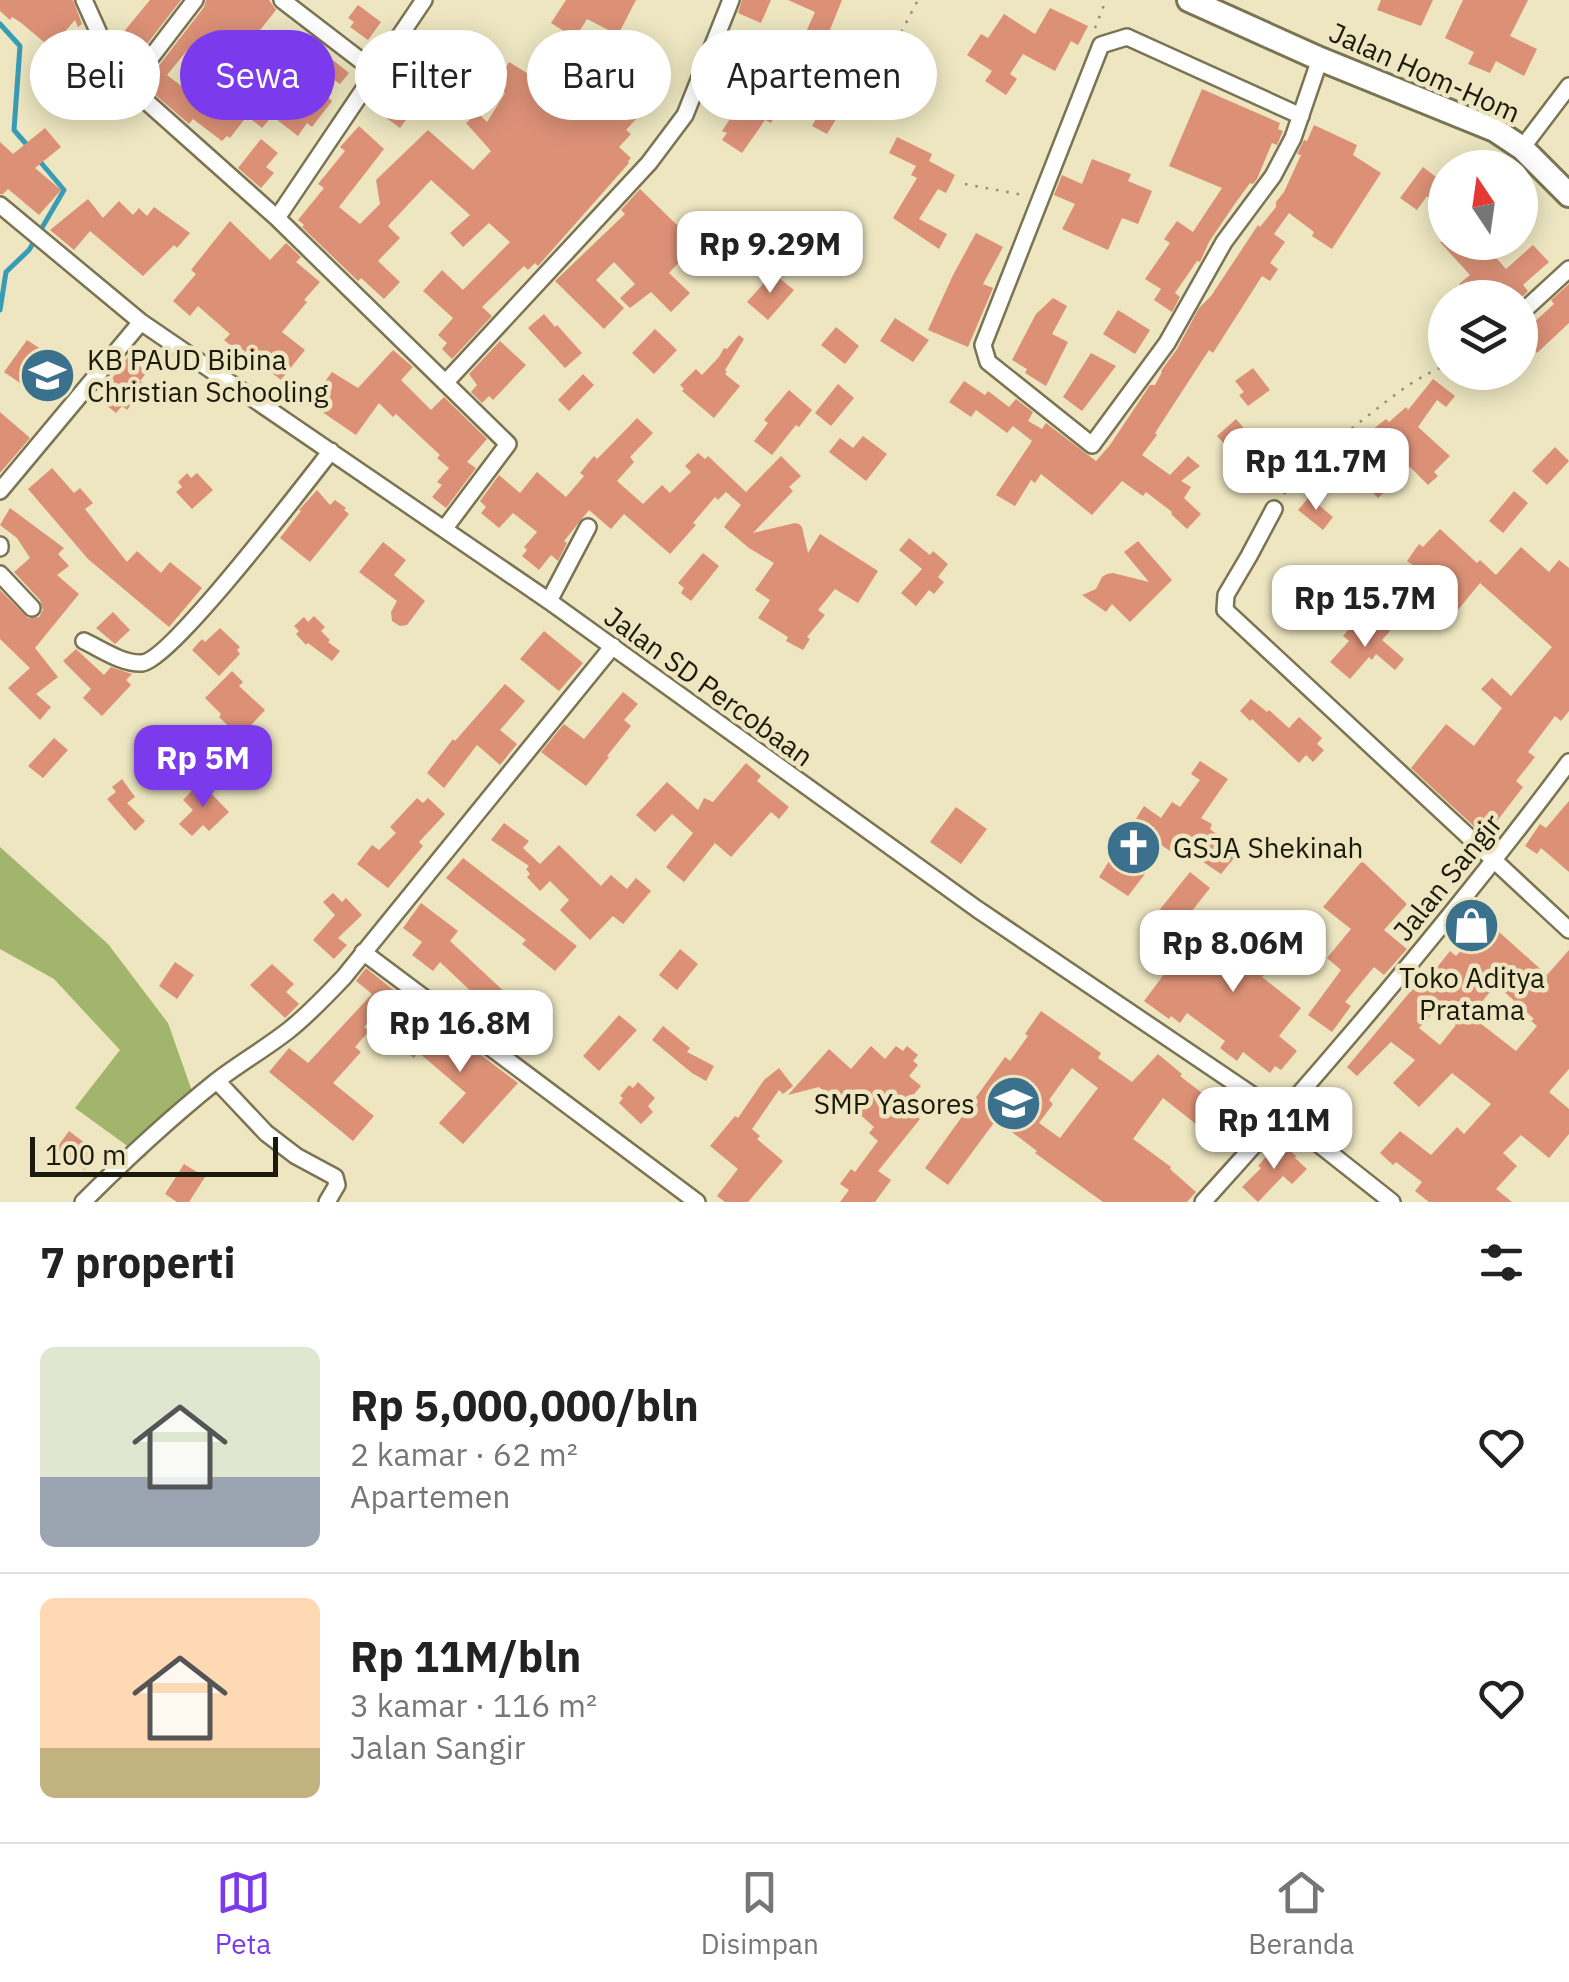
<!DOCTYPE html>
<html lang="id">
<meta charset="utf-8">
<style>
:root{--surface:#fff;--page:#f6f6f6;--text:#222;--muted:#767676;--line:#e0e0e0;--accent:#7c3aed}
body{margin:0;font-family:"IBM Plex Sans",sans-serif;background:var(--page);color:var(--text);height:100vh;display:flex;flex-direction:column;font-size:38px;white-space:nowrap}
*{box-sizing:border-box;margin:0}
p{font-size:32px;color:var(--muted)}
.icon{flex:none;width:55px;height:55px;fill:none;stroke:currentColor;stroke-width:2;stroke-linecap:round;stroke-linejoin:round}
.map{position:relative;height:1202px;overflow:hidden}
.drawer{display:flex;flex-direction:column;background:var(--surface);flex:1}
.drawer>*{flex:none}
.guide{position:absolute;left:30px;top:30px;width:1000px;height:90px;display:flex;gap:20px}
.needle{width:65px;rotate:347deg}
.fabs{position:absolute;left:1428px;top:150px;display:grid;gap:20px}
.fabs a{display:grid;place-items:center;width:110px;height:110px;border-radius:50%;background:var(--surface);box-shadow:0 5px 25px #0003;font-size:50px}
.scale{position:absolute;left:30px;bottom:25px;width:248px;box-sizing:border-box;padding-left:10px;border:5px solid #1c1a0c;border-top:0;font-size:28px;line-height:35px;white-space:nowrap;color:#1c1a0c;-webkit-text-stroke:8px #ede6c1;paint-order:stroke}
.price{position:absolute;translate:-50% -85px;padding:0 22px;border-radius:20px;background:#fff;color:#222;font-size:32px;line-height:65px;filter:drop-shadow(0 2px 5px #0008)}
.price::after{content:'';position:absolute;left:50%;top:60px;width:30px;height:22px;margin-left:-15px;background:inherit;clip-path:polygon(0 0,100% 0,50% 100%)}
.price.selected{background:var(--accent);color:#fff}
ul{padding:0;list-style:none}
li{display:flex;align-items:center;gap:30px;height:250px;padding:0 40px}
li+li{border-top:2px solid var(--line)}
li span{display:grid;place-items:center;flex:none;width:280px;height:200px;border-radius:15px;color:#555}
li>.icon{margin-inline-start:auto}
span .icon{width:120px;height:120px;fill:#fffc;stroke-width:1}
li b{font-size:42px}
h2{display:flex;justify-content:space-between;align-items:center;height:120px;padding:0 40px;font-size:42px}
.tag{padding:0 35px;border-radius:45px;background:var(--surface);box-shadow:0 5px 25px #0003;font-size:35px;line-height:90px}
.tag.selected{background:var(--accent);color:#fff}
.tabs{display:flex;justify-content:space-around;align-items:center;height:140px;border-top:2px solid var(--line);background:var(--surface);font-size:28px;color:var(--muted)}
.tabs a{display:grid;justify-items:center;gap:5px}
.tabs .selected{color:var(--accent)}
.map>svg:first-child{display:block}
</style>
<div class="map">
<svg width="1569" height="1202" viewBox="0 0 1569 1202">
<rect width="100%" height="100%" fill="#ede6c1"/>
<path fill="#a2b56d" d="M0,847L108,944L168,1023L193,1094L144,1158L75,1108L120,1050L54,979L0,949Z"/>
<g fill="none" stroke-linecap="round" stroke-linejoin="round">
<path stroke="#399cb7" stroke-width="5" d="M0,24L20,46L14,130L27,145
M0,310L6,272L29,250L64,190L37,158"/>
</g>
<path fill="#dc9177" fill-rule="evenodd" d="M0,0H73L82,24L78,27L75,20L51,48L20,22L12,17L10,20L0,11Z
M150,0H181L133,62L112,46Z
M206,0H269L276,10L231,66L235,68L227,79L273,115L262,128L247,116L230,138L227,136L222,141L193,119L189,124L144,85L204,7ZM189,48L208,63L188,91L167,75Z
M566,0H636L618,35L587,19L575,38L551,23Z
M742,0H771L761,23L738,13Z
M788,0H842L812,74L802,68L771,123L765,120L742,153L722,140L727,133L722,131L739,105L709,86L726,43L764,62L774,44L795,56L815,12Z
M1381,0H1433L1421,26L1377,10Z
M1463,0H1528L1510,36L1537,49L1524,76L1496,61L1490,73L1468,64L1474,52L1445,38Z
M358,5L381,22L368,40L350,27L354,22L348,18Z
M1050,8L1088,26L1078,45L1071,41L1055,71L1023,54L1010,74L1017,79L1006,95L985,81L992,71L967,55L981,34L988,38L1004,14L1035,34Z
M422,33L457,57L428,98L393,71L401,60L403,61Z
M290,37L320,55L323,52L349,73L340,84L320,70L310,81L332,101L312,127L307,123L298,136L276,119L303,85L272,66Z
M577,47L624,90L617,97L638,117L626,130L631,134L619,147L631,158L628,161L629,163L538,266L535,263L528,270L524,266L482,307L492,316L452,359L442,349L447,343L438,335L453,318L423,291L442,270L463,290L510,242L489,223L463,247L450,233L470,215L431,180L388,226L400,238L378,261L400,282L384,299L361,278L358,281L302,227L304,225L298,220L324,188L318,184L345,151L340,147L359,126L384,149L339,207L360,224L380,204L376,180L428,130L473,170L491,151L466,123L478,113L487,122L505,93L495,87L509,62L543,83Z
M838,74L857,85L827,134L812,126L827,99L824,97Z
M379,89L411,113L400,128L370,106V101Z
M1202,89L1280,123L1278,129L1283,131L1277,145L1272,143L1257,179L1253,184L1250,183L1234,205L1209,242L1200,262L1197,261L1175,293L1180,297L1172,312L1154,300L1161,289L1145,279L1170,243L1164,239L1177,221L1193,232L1222,188L1169,166Z
M1314,125L1357,145L1353,155L1381,173L1332,249L1312,236L1314,232L1289,213L1274,234L1285,242L1270,263L1278,269L1270,281L1262,276L1213,353L1209,350L1155,433L1157,435L1142,455L1170,475L1188,456L1200,466L1181,481L1191,487L1184,498L1201,514L1187,529L1171,514L1172,512L1146,492L1143,496L1122,481L1092,515L1041,474L1035,483L1031,480L1015,506L996,495L1032,441L1013,426L1007,433L976,410L971,417L949,402L964,381L985,395L988,391L1009,407L1016,399L1033,412L1028,421L1042,429L1046,423L1096,461L1110,445L1150,385H1155L1162,372L1161,371L1177,349L1199,308L1211,296L1258,225L1260,227L1276,207V202L1284,192L1301,155L1297,154L1304,140L1307,141Z
M45,128L61,147L35,168L61,190L39,215L8,189L3,194H0V142L13,154Z
M897,137L932,154L929,161L955,175L946,193L938,189L919,219L947,234L939,249L893,218L917,178L911,175L916,166L889,153Z
M261,139L278,153L266,167L274,173L261,188L238,168Z
M1092,159L1131,174L1128,181L1152,191L1138,224L1122,218L1108,250L1062,229L1075,204L1054,195L1062,175L1082,184Z
M1423,167L1445,184V220L1427,196L1417,210L1400,198Z
M640,189L678,226L690,213L710,229L669,273L690,293L671,312L651,292L630,308L620,298L635,284L614,262L596,280L624,308L604,329L555,281L625,214L621,210Z
M88,199L103,218L119,201L133,215L139,208L147,216L154,207L190,233L177,248L174,245L143,276L90,231L74,250L50,230Z
M230,221L270,260L286,243L301,257L296,262L320,282L304,300L307,302L282,332L305,350L281,380L238,346L235,349L224,340L230,334L198,306L190,316L173,301L196,274L191,270Z
M976,233L1003,247L983,284L993,288L968,347L928,330L953,275Z
M1440,242H1482L1506,269L1533,245L1549,262L1523,285L1528,291L1521,298H1489L1478,286L1468,294L1459,284L1470,275Z
M773,273L794,290L768,320L747,302Z
M1569,284V323L1537,353L1520,335L1554,304L1551,300Z
M1053,298L1067,306L1052,334L1068,342L1046,386L1025,373L1027,369L1012,360L1036,314Z
M1118,310L1150,330L1135,354L1103,334Z
M544,314L555,327L557,325L582,353L565,368L528,328Z
M895,318L929,340L913,362L880,341Z
M836,327L859,346L845,364L821,345Z
M655,329L677,350L654,374L632,353Z
M739,335L744,339L725,370L727,372L725,374L740,386L714,418L682,391L684,389L680,385L696,369L702,375L719,357L724,348L727,349Z
M27,340L65,365L47,390L26,375L20,383L4,372Z
M500,341L526,365L493,400L489,396L482,403L471,392L477,385L469,374Z
M393,350L413,367L401,380L431,410L444,397L487,439L467,462L476,468L446,508L432,497L442,485L437,482L449,468L437,458L440,455L396,414L393,417L379,403L356,435L309,403L332,372L358,388Z
M1091,353L1116,366L1082,411L1063,397Z
M128,357L147,372L140,381L146,385L127,410L122,406L116,413L106,405L114,396L104,389Z
M1253,368L1270,390L1248,406L1239,395L1244,392L1235,381Z
M583,374L594,385L569,411L558,400Z
M1433,379L1455,396L1446,407L1437,400L1418,427L1450,456L1434,472L1438,476L1428,485L1410,467L1378,498L1353,472L1350,475L1342,465L1345,462L1339,454L1345,450L1344,443L1354,435L1359,440L1386,419L1389,422L1406,407L1408,410Z
M838,384L854,398L831,426L815,413Z
M789,390L812,410L799,427L796,425L772,455L754,441L768,423L764,420Z
M0,412L30,438L0,473Z
M637,418L653,433L630,457L634,462L617,481L643,504L662,485L670,493L691,472L685,466L698,453L705,459L708,456L746,492L781,456L801,476L789,487L793,491L753,533L795,523L799,524L802,527L808,553L820,534L878,571L858,603L835,589L818,610L825,615L807,637L810,639L803,650L786,641L788,637L758,618L770,600L755,590L774,563L749,548L724,527L741,505L726,492L718,500L715,497L693,523L696,525L670,554L624,514L611,529L589,510L564,541L567,543L558,561L551,555L539,570L522,556L527,550L524,547L537,532L513,513L499,528L481,513L486,507L480,501L499,475L520,493L537,472L566,497L584,476L580,473L594,456L597,459L607,449Z
M1236,419L1249,434L1231,451L1217,436Z
M863,436L887,454L866,481L829,452L840,438L853,448Z
M1555,447L1569,461L1547,485L1532,471Z
M52,468L74,493L80,488L93,503L85,509L127,562L137,551L161,573L170,562L202,588L169,627L88,559L28,489Z
M187,473L191,478L197,473L213,490L192,509L176,492L182,487L178,482Z
M317,490L330,505L335,500L346,508L344,510L349,514L310,562L280,538L301,511L299,510Z
M1514,491L1528,503L1503,533L1489,521Z
M1309,497L1333,517L1323,530L1298,510Z
M10,508L64,548L58,554L69,566L57,575L79,594L35,648L58,677L36,694L51,707L40,720L8,688L30,668L0,639V590L28,618L39,617L43,610L40,600L14,572L30,558L17,538L0,525Z
M1440,529L1477,563L1480,560L1496,575L1521,547L1549,572L1559,560L1569,568V711L1561,721L1555,716L1528,752L1535,757L1516,781L1523,787L1494,825L1486,819L1477,829L1411,768L1446,724L1474,746L1502,708L1481,689L1492,678L1511,696L1552,647L1480,583L1448,622L1436,612L1452,593L1407,561L1419,544L1423,547Z
M909,538L930,555L933,551L948,564L938,577L944,582L934,594L929,590L916,606L901,593L922,569L899,550Z
M1138,541L1172,580L1130,622L1112,604L1106,612L1082,595L1096,589L1102,577L1107,574L1113,573L1149,582L1124,552Z
M383,542L406,560L394,575L425,601L407,625L400,626L392,621L391,612L397,601L359,572Z
M703,553L719,566L691,601L681,593L684,588L678,583Z
M113,612L130,630L115,644L96,628Z
M314,616L325,627L321,631L330,640L328,642L340,651L332,661L308,643L306,645L296,634L299,631L294,626L304,617L308,622Z
M1380,622L1390,631L1382,640L1404,659L1395,670L1376,654L1372,660L1369,657L1350,679L1330,662L1349,641L1343,636L1353,624L1368,636Z
M220,628L240,647L237,650L240,654L219,676L192,650L202,639L205,642Z
M544,631L583,663L559,691L520,659Z
M76,649L104,675L111,667L132,674L126,680L131,685L102,716L83,698L91,689L63,661Z
M232,671L243,682L239,686L265,710L240,737L219,717L221,714L205,698Z
M505,684L525,701L500,730L517,744L500,765L477,745L444,788L427,773L453,739L455,741Z
M623,692L638,704L624,720L631,726L607,756L609,757L586,786L541,752L564,724L584,739Z
M1251,699L1267,712L1269,710L1289,728L1299,717L1322,738L1317,744L1324,750L1313,762L1306,755L1299,763L1252,719L1250,721L1240,711Z
M54,738L68,750L43,778L28,766Z
M1200,761L1228,779L1201,818L1212,824L1210,829L1239,852L1221,874L1175,843L1170,851L1154,840L1138,864L1148,870L1128,896L1099,877L1144,806L1161,818L1172,802L1180,807L1200,780L1191,774Z
M746,763L761,776L757,781L789,807L779,819L771,812L731,857L715,843L684,882L666,867L693,833L672,814L655,832L636,815L667,782L698,810L704,798L713,802Z
M122,779L135,797L127,803L145,821L135,831L107,799L116,792L112,787Z
M200,782L229,812L209,831L203,825L192,836L179,824L193,810L183,800Z
M417,798L423,803L428,798L445,814L419,842L423,846L388,888L357,864L372,845L379,850L396,833L390,827Z
M1569,801V872L1541,848L1537,854L1525,846L1540,824L1546,828Z
M956,807L987,829L961,864L930,842Z
M504,823L529,841L523,848L540,864L559,845L601,886L611,875L627,889L636,878L651,891L623,924L613,916L590,940L560,910L569,900L550,881L540,891L527,877L530,874L526,869L529,866L491,840Z
M463,858L577,946L555,971L522,944L526,940L446,878Z
M1362,861L1407,904L1384,930L1407,949L1384,975L1374,967L1345,1002L1351,1006L1332,1032L1308,1015L1341,970L1327,958L1351,929L1323,907Z
M1190,872L1210,888L1174,934L1153,918Z
M333,893L342,902L346,898L362,915L338,938L347,945L334,959L313,940L335,915L323,902Z
M421,903L458,931L450,941L511,998L495,1014L440,962L433,971L412,955L422,942L403,928Z
M1239,910L1285,950L1262,977L1301,1008L1279,1036L1297,1051L1281,1070L1275,1066L1270,1073L1243,1052L1237,1061L1220,1048L1225,1041L1187,1013L1180,1023L1171,1016L1169,1019L1144,1001L1180,953L1202,969L1226,937L1221,933Z
M1488,922L1547,975L1569,950V1069L1549,1092L1569,1109V1134L1549,1158L1521,1135L1503,1153L1517,1166L1496,1189L1512,1202H1429L1415,1191L1422,1182L1396,1162L1393,1165L1380,1153L1400,1131L1431,1155L1457,1127L1464,1134L1491,1104L1452,1073L1419,1107L1393,1083L1415,1060L1391,1042L1357,1076L1347,1067L1420,980L1424,984L1450,951L1456,956ZM1496,984L1534,1019L1531,1021L1537,1026L1516,1051L1471,1016ZM1437,1009L1456,1025L1440,1045L1419,1028Z
M680,949L698,964L677,990L659,975Z
M175,962L194,975L177,999L159,986Z
M272,964L294,984L286,992L299,1004L285,1018L250,985Z
M366,968L397,993L364,1027L369,1031L355,1047L361,1052L333,1083L374,1116L353,1141L269,1072L289,1048L308,1063L372,994L356,981Z
M423,1011L440,1023L438,1025L462,1046L465,1043L518,1083L463,1144L439,1123L466,1093L418,1052L414,1058L398,1046Z
M1041,1011L1101,1053L1098,1058L1132,1082L1158,1054L1182,1074L1180,1076L1224,1110L1229,1103L1253,1119L1230,1151L1163,1098L1133,1139L1171,1167L1170,1169L1196,1192L1187,1202H1103L1035,1153L1037,1151L996,1120L948,1185L925,1168L1005,1057L1010,1061L1028,1036L1025,1034ZM1072,1068L1098,1088L1060,1138L1039,1123L1053,1104L1049,1100Z
M619,1015L637,1030L599,1071L583,1056Z
M663,1026L690,1048L687,1052L714,1066L706,1081L692,1073L652,1040Z
M871,1046L885,1059L896,1046L903,1051L907,1046L918,1055L913,1061L918,1065L909,1076L921,1086L909,1100L923,1112L918,1118L920,1119L878,1171L891,1180L875,1202H840L849,1190L840,1184L851,1169L855,1172L878,1141L869,1133L874,1127L845,1101L843,1104L836,1098L834,1100L819,1087L788,1095L829,1049L851,1069Z
M779,1068L793,1086L783,1094L779,1090L752,1129L760,1136L757,1139L783,1161L748,1202H725L717,1196L738,1169L710,1146L735,1116L738,1118L764,1080Z
M638,1082L655,1098L648,1106L653,1112L641,1124L619,1103L623,1098L620,1096L629,1085L633,1088Z
M69,1131L98,1153L85,1170L56,1149Z
M1280,1141L1296,1156L1295,1158L1307,1169L1292,1184L1283,1176L1258,1202L1242,1187L1261,1168L1258,1166Z
M184,1164L205,1177L189,1202H177L165,1194Z"/>
<g fill="none" stroke-linecap="round" stroke-linejoin="round">
<defs>
<path id="minor" d="M84,0L98,31L101,54L129,86L277,218L508,444L445,528
M282,0L424,109
M129,86L195,0
M1301,116L1127,37L1101,45L983,345L988,362L1092,445L1167,343L1224,242L1273,176L1293,138L1320,59
M1522,148L1569,86
M0,205L141,322L549,601L977,909L1282,1115L1392,1202
M277,218L424,0
M1520,314L1569,269
M446,382L649,163L685,115L731,0
M0,491L141,322
M1274,509L1249,556L1226,595L1225,610L1569,930
M0,545V548
M0,574L32,608
M549,601L588,527
M84,641C101,649 122,664 142,663C171,660 305,484 331,451
M363,952L697,1202
M217,1081L266,1133L296,1156L335,1177L337,1185L327,1202
M83,1202C125,1160 168,1120 214,1083C238,1064 265,1049 289,1030C309,1014 327,995 344,977L613,646
M1203,1202C1331,1061 1455,915 1569,762"/>
<path id="highway" d="M1189,0L1320,59L1495,130L1522,148L1569,195"/>
</defs>
<use href="#minor" stroke="#7a7453" stroke-width="20"/>
<use href="#highway" stroke="#7a7453" stroke-width="28"/>
<path stroke="#938e73" stroke-width="2.5" stroke-dasharray="2.5 8" stroke-linecap="butt" d="M1095,28L1106,0
M872,88L918,0
M965,184L1023,195
M1284,494C1306,463 1335,442 1365,418C1391,398 1414,378 1445,366"/>
<use href="#minor" stroke="#fff" stroke-width="15"/>
<use href="#highway" stroke="#fff" stroke-width="22"/>
</g>
<defs>
<symbol id="school-disc" viewBox="-11 -11 22 22"><circle r="9.5" fill="#3b718d" stroke="#ede6c1"/><path d="M0-5L7-2L0 1L-7-2ZM-4 1L0 2.5L4 1V4Q0 6-4 4Z" fill="#fff"/></symbol>
<symbol id="church-disc" viewBox="-11 -11 22 22"><circle r="9.5" fill="#3b718d" stroke="#ede6c1"/><path d="M-1.2-6h2.4v3.5h3.3v2.4h-3.3V6h-2.4V-.1h-3.3v-2.4h3.3Z" fill="#fff"/></symbol>
<symbol id="shop-disc" viewBox="-11 -11 22 22"><circle r="9.5" fill="#3b718d" stroke="#ede6c1"/><path d="M-5-2.5h2.3a2.7 3.5 0 0 1 5.4 0H5L5.5 6h-11ZM-1.5-2.5h3a1.5 2.3 0 0 0-3 0Z" fill="#fff"/></symbol>
</defs>
<g fill-rule="evenodd">
<use href="#school-disc" x="16" y="344" width="63" height="63"/>
<use href="#church-disc" x="1102" y="816" width="63" height="63"/>
<use href="#shop-disc" x="1440" y="894" width="63" height="63"/>
<use href="#school-disc" x="982" y="1072" width="63" height="63"/>
</g>
<g text-anchor="middle" dominant-baseline="central" stroke-width="9" stroke-linejoin="round" paint-order="stroke">
<g font-size="28" fill="#1c1a0c" stroke="#ede6c1">
<text transform="translate(1425 72) rotate(24)">Jalan Hom-Hom</text>
<text transform="translate(709 686) rotate(36)">Jalan SD Percobaan</text>
<text transform="translate(1447 877) rotate(-51)">Jalan Sangir</text>
</g>
<g font-size="28" fill="#1c1a0c" stroke="#ede6c1" text-anchor="start">
<text x="87" y="359">KB PAUD Bibina<tspan x="87" dy="32">Christian Schooling</tspan></text>
<text x="1173" y="847">GSJA Shekinah</text>
<text x="1472" y="977" text-anchor="middle">Toko Aditya<tspan x="1472" dy="32">Pratama</tspan></text>
<text x="975" y="1103" text-anchor="end">SMP Yasores</text>
</g>
</g>
</svg>
<div class="fabs">
<a><svg class="needle" viewBox="-14 -14 28 28"><path d="M0-13l5 13h-10z" fill="#e53935"/><path d="M0 13l5-13h-10z" fill="#767676"/></svg></a>
<a><svg class="icon" aria-label="layers" viewBox="0 0 24 24"><path d="M12 4l9 5-9 5-9-5zM3 14l9 5 9-5"/></svg></a>
</div>
<div class="scale">100 m</div>
<b class="price" style="left:770px;top:296px">Rp 9.29M</b>
<b class="price" style="left:1316px;top:513px">Rp 11.7M</b>
<b class="price" style="left:1365px;top:650px">Rp 15.7M</b>
<b class="price selected" style="left:203px;top:810px">Rp 5M</b>
<b class="price" style="left:1233px;top:995px">Rp 8.06M</b>
<b class="price" style="left:460px;top:1075px">Rp 16.8M</b>
<b class="price" style="left:1274px;top:1172px">Rp 11M</b>
<div class="guide">
<a class="tag">Beli</a>
<a class="tag selected">Sewa</a>
<a class="tag">Filter</a>
<a class="tag">Baru</a>
<a class="tag">Apartemen</a>
</div>
</div>
<section class="drawer">
<h2>7 properti<svg class="icon" aria-label="filters" viewBox="0 0 24 24"><path d="M4 7h16M4 17h16"/><circle cx="9" cy="7" r="2"/><circle cx="15" cy="17" r="2"/></svg></h2>
<ul>
<li><span style="background:linear-gradient(#dfe7d0 65%,#9aa5b1 0)"><svg class="icon" aria-label="home" viewBox="0 0 24 24"><path d="M3 11l9-7 9 7M6 9v11h12V9"/></svg></span><div><b>Rp 5,000,000/bln</b><p>2 kamar · 62 m²</p><p>Apartemen</p></div><svg class="icon" aria-label="heart" viewBox="0 0 24 24"><path d="M12 20l-8-8c-3-5 5-10 8-4 3-6 11-1 8 4z"/></svg></li>
<li><span style="background:linear-gradient(#ffd9b3 75%,#c2b280 0)"><svg class="icon" aria-label="home" viewBox="0 0 24 24"><path d="M3 11l9-7 9 7M6 9v11h12V9"/></svg></span><div><b>Rp 11M/bln</b><p>3 kamar · 116 m²</p><p>Jalan Sangir</p></div><svg class="icon" aria-label="heart" viewBox="0 0 24 24"><path d="M12 20l-8-8c-3-5 5-10 8-4 3-6 11-1 8 4z"/></svg></li>
</ul>
</section>
<nav class="tabs">
<a class="selected"><svg class="icon" aria-label="map" viewBox="0 0 24 24"><path d="M3 6l6-2 6 2 6-2v14l-6 2-6-2-6 2zM9 4v14M15 6v14"/></svg>Peta</a>
<a><svg class="icon" aria-label="saved" viewBox="0 0 24 24"><path d="M7 4h10v16l-5-4-5 4z"/></svg>Disimpan</a>
<a><svg class="icon" aria-label="home" viewBox="0 0 24 24"><path d="M3 11l9-7 9 7M6 9v11h12V9"/></svg>Beranda</a>
</nav>
